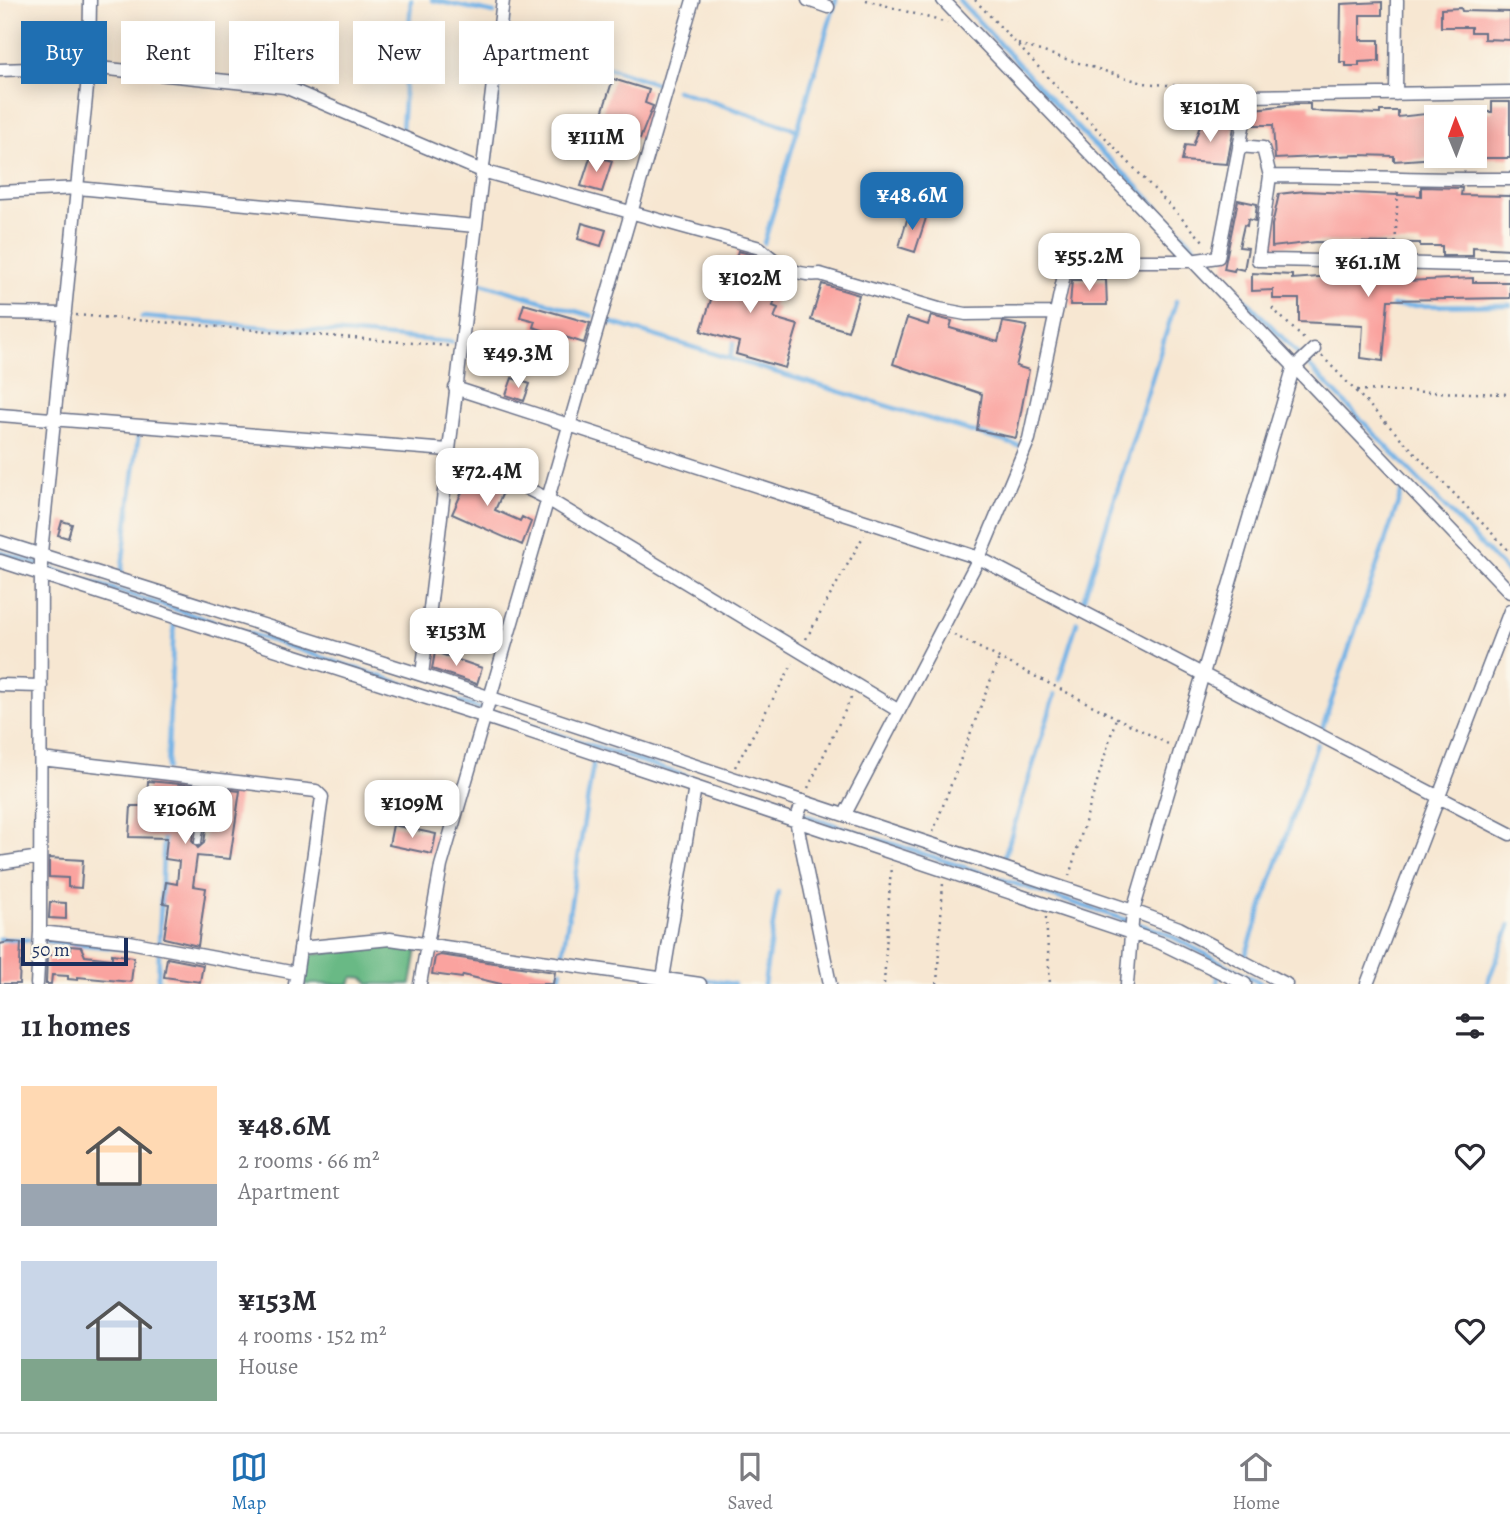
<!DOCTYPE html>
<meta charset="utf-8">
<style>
:root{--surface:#fff;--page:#f7f7f7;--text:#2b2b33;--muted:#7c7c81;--line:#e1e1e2;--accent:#1f6fb2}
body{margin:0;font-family:Alegreya,serif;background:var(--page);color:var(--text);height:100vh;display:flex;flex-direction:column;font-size:26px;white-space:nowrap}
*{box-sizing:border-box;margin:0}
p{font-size:23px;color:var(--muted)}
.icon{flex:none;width:38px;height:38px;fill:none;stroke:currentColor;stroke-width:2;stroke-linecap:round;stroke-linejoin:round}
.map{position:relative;height:984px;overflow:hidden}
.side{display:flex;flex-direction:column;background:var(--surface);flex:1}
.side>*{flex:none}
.banner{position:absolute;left:21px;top:21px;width:700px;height:63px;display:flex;gap:14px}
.needle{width:46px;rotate:359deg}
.controls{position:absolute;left:1424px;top:105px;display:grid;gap:14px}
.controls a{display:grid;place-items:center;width:63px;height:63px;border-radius:0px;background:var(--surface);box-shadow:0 4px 18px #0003;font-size:35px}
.scale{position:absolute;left:21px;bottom:18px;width:107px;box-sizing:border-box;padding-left:7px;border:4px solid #1b2f5e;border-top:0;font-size:19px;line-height:24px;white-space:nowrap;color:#1b2f5e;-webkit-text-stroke:5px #fbf7ec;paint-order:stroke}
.price{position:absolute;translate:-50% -60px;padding:0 16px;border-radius:14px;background:#fff;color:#222;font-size:23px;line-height:46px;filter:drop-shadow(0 2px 4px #0008)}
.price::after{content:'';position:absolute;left:50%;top:42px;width:21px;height:16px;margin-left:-10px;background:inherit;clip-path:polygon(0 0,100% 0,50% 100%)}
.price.active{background:var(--accent);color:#fff}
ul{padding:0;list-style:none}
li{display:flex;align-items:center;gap:21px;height:175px;padding:0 21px}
li span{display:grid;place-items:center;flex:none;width:196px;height:140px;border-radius:0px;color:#555}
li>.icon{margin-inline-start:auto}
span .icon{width:84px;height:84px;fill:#fffc;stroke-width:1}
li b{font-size:30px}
h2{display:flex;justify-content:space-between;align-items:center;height:84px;padding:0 21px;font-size:30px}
.pill{padding:0 24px;border-radius:0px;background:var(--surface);box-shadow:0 4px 18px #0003;font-size:24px;line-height:63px}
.pill.active{background:var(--accent);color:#fff}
.menu{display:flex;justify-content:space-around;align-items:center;height:98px;border-top:2px solid var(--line);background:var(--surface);font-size:19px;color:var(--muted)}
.menu a{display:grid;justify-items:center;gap:4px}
.menu .active{color:var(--accent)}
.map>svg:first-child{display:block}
</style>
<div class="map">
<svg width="1510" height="984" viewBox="0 0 1510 984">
<rect width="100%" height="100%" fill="#fbf7ec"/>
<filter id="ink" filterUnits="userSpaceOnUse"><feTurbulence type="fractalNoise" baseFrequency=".0143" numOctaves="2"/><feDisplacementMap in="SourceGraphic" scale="14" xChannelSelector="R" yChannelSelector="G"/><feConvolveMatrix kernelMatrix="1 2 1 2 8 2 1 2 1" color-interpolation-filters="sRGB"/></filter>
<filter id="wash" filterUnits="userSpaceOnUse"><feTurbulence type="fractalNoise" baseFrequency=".00686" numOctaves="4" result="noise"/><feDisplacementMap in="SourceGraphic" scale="28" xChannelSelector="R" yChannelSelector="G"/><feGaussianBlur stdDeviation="1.57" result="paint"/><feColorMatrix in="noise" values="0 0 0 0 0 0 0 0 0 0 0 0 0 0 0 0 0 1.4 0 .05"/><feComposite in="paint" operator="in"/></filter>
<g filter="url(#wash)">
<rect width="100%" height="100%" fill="#f7e7d2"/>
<path fill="#69b985" stroke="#427472" stroke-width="2" d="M390,946L417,950L411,984H369L364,978L353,977L350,984H302L308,955Z"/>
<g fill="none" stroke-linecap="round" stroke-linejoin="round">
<path stroke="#72b2e6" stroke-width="4.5" d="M432,0L494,13
M959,0L1088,139L1134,183L1510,575
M506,34L661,85
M676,90L798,130
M402,129L411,0
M490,158L508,16
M764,243L836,0
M475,281L592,316
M1393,306L1510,305
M142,317L452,342
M606,321L1019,446
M730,358L736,335
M0,552L1163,932L1263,984
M118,574L121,575L139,430
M1082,604L1176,301
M1059,680L1077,622
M1322,729L1402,491
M167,769L174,622
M1007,864L1003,862L1055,694
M0,939L29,940
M47,941L128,949
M159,944L164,833
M1245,957L1317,744
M562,958L594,759L590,758
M701,979L734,984
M1286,979L1297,984
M158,984L159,953
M558,984L561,971
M764,984L778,892
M1217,984L1218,977
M1487,984L1510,925"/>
</g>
<g id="blocks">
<path fill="#faa39f" d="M1382,2V15H1360V40H1379V61L1359,62V66H1346V62H1340L1341,4Z
M1461,8L1462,11L1510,12V40L1484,39V32H1471V27H1441V9Z
M613,79L649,90L645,103L653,106L640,139L612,129L611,133L597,129Z
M1492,102H1510V158H1475V112H1492Z
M1295,104H1310V110L1322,112L1380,114V111H1398V117L1435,113L1437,158L1394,161V156L1358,155L1275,159L1273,125H1254L1255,109Z
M1202,120L1234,127L1227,164L1182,161L1185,145L1193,146Z
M591,155L612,161L602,192L581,186Z
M1421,187L1462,188L1461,195L1510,196V249L1473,247V256H1442V246H1420V243L1316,242L1272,247V225L1279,194L1304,191L1421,196Z
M1238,200L1257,204L1255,221L1248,219L1247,226L1244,225L1239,247L1248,248L1244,270L1235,268L1234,271L1224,269Z
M909,213L926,218L915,252L899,247Z
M582,223L606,230L601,246L578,239Z
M738,251L753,255L748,271L781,281L773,306L778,308L774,318L798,325L785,368L736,354L739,342L701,331L717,281L728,284Z
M1393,272H1405V281L1473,278V282H1510V298L1388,300L1383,361L1361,358L1363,325L1299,322V299H1273V290L1252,291V273L1292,275V279L1359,274V279H1393Z
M1072,280H1106L1107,305H1070Z
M822,284L859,295L848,331L811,320Z
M524,304L590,323L584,343L533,327L535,321L520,317Z
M931,316L952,321L950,328L998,342L1003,322L1027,326L1016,366L1029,370L1016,438L977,430L982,394L893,364L907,318L928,325Z
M512,378L530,384L524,401L506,395Z
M461,469L505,488L495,510L520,521L522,517L531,522L522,545L452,514L463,490L454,485Z
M62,521L72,524L68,538L58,535Z
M435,652L482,668L477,684L432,669Z
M148,781L201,786L192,841L198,848L204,843L212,788L240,791L230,859L197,856L193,886L206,888L198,946L164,938L169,904L163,903L166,882L177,884L179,861L165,859L167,838L129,837L131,806H141V799H147Z
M393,825L436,834L432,854L389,845Z
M49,858L83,860L81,888L68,887V878L49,877Z
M50,902L66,903V919L49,918Z
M8,942L21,943L19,984H0V944Z
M70,946L81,947L85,956L112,959V954L134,957L131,982L78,977V980L68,979V976L52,975L51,984H46L47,955H55V949L70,951Z
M440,955L555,972L553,984H501L463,975L462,978L432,974L435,957Z
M167,958L203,965L200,982L164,977Z"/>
</g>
</g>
<g filter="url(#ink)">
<use href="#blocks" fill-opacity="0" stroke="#686f87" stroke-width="2"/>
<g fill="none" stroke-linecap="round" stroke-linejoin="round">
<defs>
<path id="lane" d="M198,842L208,779"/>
<path id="street" d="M808,0L828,7
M943,0L1510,592
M0,70L89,67L285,87L482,171L760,248C777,264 796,277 820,274L939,309L966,314L1055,313
M1396,94L1397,0
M1239,146L1263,148L1270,176L1258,260C1342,260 1426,266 1510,265
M1270,176C1350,176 1430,180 1510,179
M0,192L78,188L475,226
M0,313L65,314
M455,388L979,558L1510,834
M0,415L448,450
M447,454L490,470L546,498L899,711
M0,542L422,675L1133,911L1179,928L1286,984
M0,561L483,716L1161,943L1245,984
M422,675L503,0
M0,685L41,686
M41,759L316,791L322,797L295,984
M803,801L796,820L830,984
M845,814L979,558L1029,439L1067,261H1190L1218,257L1249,96L1510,92
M0,863L40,857
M40,932L124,941L296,973
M300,948L390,939L700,984
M37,984L40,932L41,553L89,67L90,0
M420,984L441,866L693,0
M662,984L695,787
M1127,984L1133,911L1293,369L1314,349
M1367,984L1510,611"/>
</defs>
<use href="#lane" stroke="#686f87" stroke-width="9"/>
<use href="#street" stroke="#686f87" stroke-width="15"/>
<path stroke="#686f87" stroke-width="2.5" stroke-dasharray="2 5" stroke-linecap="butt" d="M866,0L947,23
M975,0L1206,244
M1018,44L1143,83L1239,91
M1395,250L1398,189
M1272,308L1305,340
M76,315L449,346
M1322,356L1510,552
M1357,390L1510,394
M954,635L1170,745
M806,639L864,535
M735,767L793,663
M808,788L852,696
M933,832L999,658
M1069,876L1116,718
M1046,917L1050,984
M884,984L891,865
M937,984L943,883"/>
<use href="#lane" stroke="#fff" stroke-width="6"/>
<use href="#street" stroke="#fff" stroke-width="12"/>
</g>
</g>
</svg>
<div class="controls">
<a><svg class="needle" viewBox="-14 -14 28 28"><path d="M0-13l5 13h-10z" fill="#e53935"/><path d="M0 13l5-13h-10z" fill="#7c7c81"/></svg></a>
</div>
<div class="scale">50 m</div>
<b class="price" style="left:1210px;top:144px">¥101M</b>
<b class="price" style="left:596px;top:174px">¥111M</b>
<b class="price active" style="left:912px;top:232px">¥48.6M</b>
<b class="price" style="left:1089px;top:293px">¥55.2M</b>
<b class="price" style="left:1368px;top:299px">¥61.1M</b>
<b class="price" style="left:750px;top:315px">¥102M</b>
<b class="price" style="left:518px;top:390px">¥49.3M</b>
<b class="price" style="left:487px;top:508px">¥72.4M</b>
<b class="price" style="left:456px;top:668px">¥153M</b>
<b class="price" style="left:412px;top:840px">¥109M</b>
<b class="price" style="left:185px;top:846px">¥106M</b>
<div class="banner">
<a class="pill active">Buy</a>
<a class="pill">Rent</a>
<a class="pill">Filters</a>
<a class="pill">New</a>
<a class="pill">Apartment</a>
</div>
</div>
<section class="side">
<h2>11 homes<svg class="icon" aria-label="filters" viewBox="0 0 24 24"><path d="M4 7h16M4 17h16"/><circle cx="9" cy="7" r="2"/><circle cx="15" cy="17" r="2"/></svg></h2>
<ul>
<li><span style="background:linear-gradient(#ffd9b3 70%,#9aa5b1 0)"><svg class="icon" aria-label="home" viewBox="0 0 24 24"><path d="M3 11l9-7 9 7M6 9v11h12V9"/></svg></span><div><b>¥48.6M</b><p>2 rooms · 66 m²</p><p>Apartment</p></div><svg class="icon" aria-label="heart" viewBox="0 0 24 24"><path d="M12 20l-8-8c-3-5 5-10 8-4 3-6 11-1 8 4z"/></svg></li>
<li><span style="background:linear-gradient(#c9d6e8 70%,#7fa58c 0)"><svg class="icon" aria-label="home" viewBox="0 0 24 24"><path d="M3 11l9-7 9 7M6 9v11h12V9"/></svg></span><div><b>¥153M</b><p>4 rooms · 152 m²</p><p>House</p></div><svg class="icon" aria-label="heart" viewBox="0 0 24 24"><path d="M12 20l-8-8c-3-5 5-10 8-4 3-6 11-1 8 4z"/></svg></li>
</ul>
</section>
<nav class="menu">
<a class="active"><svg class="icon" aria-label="map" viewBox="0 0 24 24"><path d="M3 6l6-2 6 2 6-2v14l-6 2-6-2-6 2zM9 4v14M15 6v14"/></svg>Map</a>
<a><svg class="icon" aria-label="saved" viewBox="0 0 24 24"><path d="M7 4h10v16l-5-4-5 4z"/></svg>Saved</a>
<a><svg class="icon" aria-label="home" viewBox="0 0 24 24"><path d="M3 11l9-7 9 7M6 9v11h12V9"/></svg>Home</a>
</nav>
